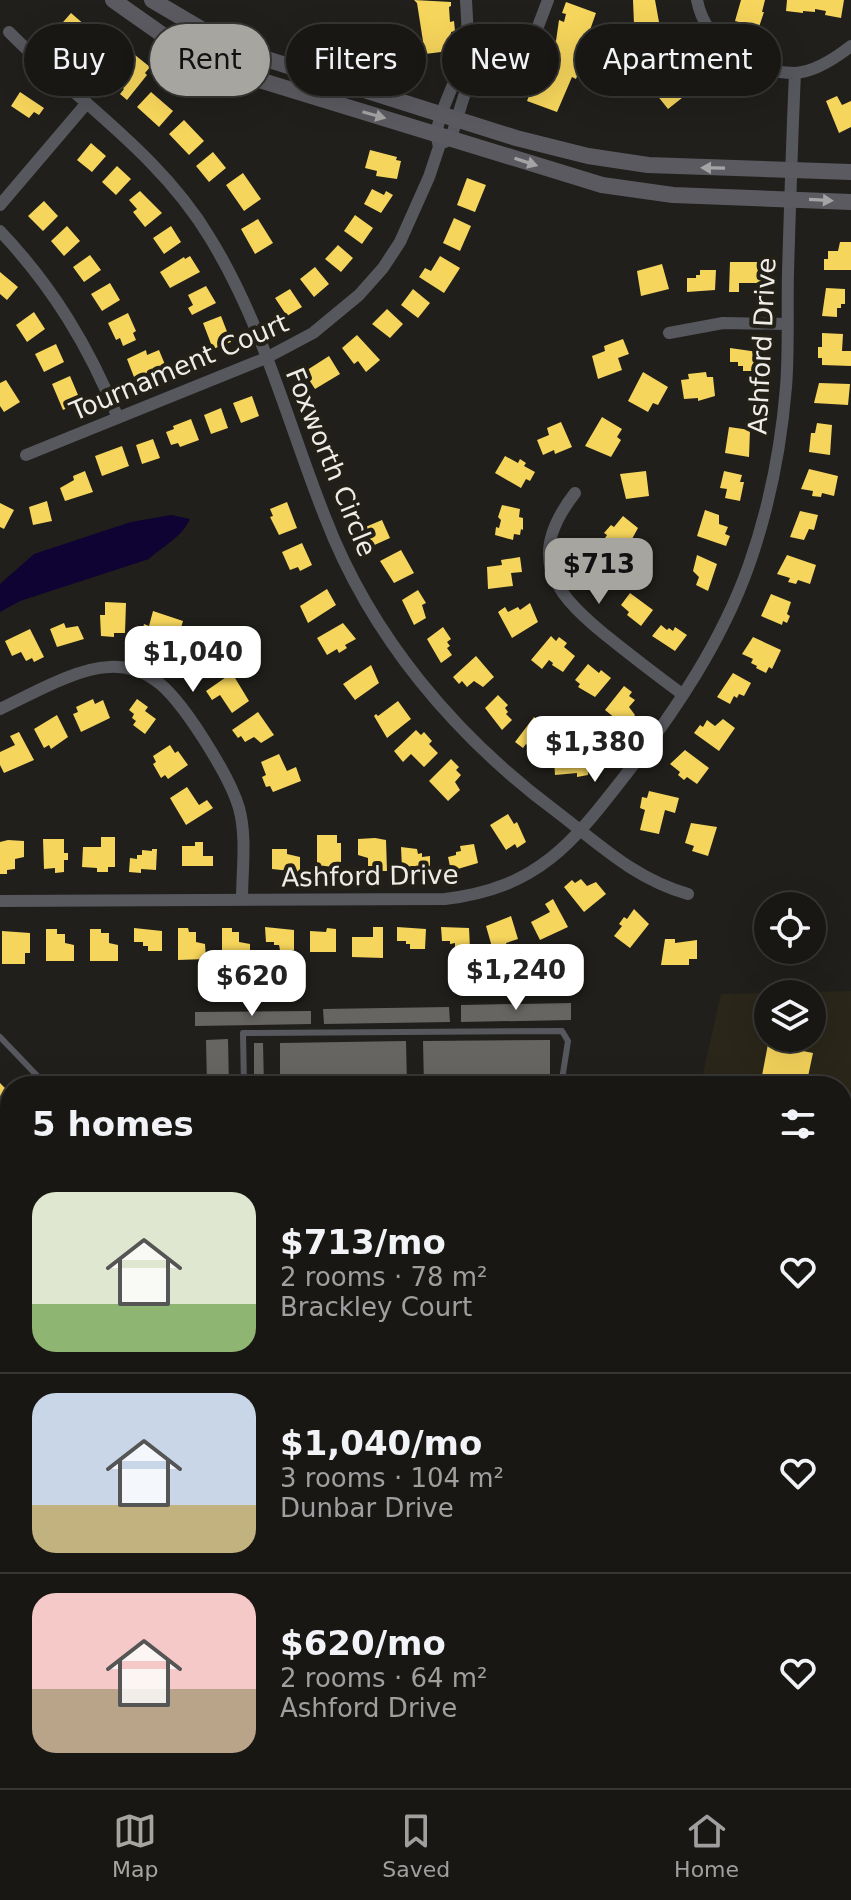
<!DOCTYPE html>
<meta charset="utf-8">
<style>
:root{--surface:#181714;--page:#21201d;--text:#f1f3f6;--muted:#9f9fa0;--line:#363634;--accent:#a7a5a0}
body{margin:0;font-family:"DejaVu Sans",sans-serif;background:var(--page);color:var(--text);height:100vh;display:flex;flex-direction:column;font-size:30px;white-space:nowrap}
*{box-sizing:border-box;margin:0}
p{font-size:26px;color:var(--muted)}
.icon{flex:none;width:44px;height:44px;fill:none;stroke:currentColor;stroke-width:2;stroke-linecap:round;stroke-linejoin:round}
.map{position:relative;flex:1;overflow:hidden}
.side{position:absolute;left:0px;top:1076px;width:852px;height:712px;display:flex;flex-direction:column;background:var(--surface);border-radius:32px 32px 0 0;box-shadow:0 8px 32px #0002,0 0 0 2px var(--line)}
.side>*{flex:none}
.hud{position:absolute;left:24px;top:24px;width:804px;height:72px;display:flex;gap:16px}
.fabs{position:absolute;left:754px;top:892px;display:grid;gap:16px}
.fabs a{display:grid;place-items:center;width:72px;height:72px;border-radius:50%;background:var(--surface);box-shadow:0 8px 32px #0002,0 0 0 2px var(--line);font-size:40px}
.price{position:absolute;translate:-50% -68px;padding:0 18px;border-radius:16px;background:#fff;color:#222;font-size:26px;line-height:52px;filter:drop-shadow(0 2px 4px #0008)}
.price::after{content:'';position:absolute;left:50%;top:48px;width:24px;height:18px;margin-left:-12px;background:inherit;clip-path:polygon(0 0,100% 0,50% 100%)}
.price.active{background:var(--accent);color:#111}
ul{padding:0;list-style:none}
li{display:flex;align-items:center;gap:24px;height:200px;padding:0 32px}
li+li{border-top:2px solid var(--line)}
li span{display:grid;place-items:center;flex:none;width:224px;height:160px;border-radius:24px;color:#555}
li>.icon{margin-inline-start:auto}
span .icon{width:96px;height:96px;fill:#fffc;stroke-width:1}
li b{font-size:34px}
h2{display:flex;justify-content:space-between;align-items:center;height:96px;padding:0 32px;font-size:34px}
.pill{padding:0 28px;border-radius:36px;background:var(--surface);box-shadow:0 8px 32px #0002,0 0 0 2px var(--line);font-size:28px;line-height:72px}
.pill.active{background:var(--accent);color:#111}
.dock{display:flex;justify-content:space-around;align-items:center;height:112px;border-top:2px solid var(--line);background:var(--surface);font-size:22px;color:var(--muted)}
.dock a{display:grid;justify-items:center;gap:4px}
.dock .active{color:var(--accent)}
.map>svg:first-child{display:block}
</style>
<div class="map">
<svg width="851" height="1788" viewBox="0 0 851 1788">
<rect width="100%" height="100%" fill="#201f1b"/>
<path fill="#2a2619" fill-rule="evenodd" d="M851,991V1183L845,1209L842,1208V1086H700L721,994ZM768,994H812V1038H768Z
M842,1447L851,1449V1635L842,1646Z
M547,1778H764L758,1788H555Z"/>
<path fill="#0e0332" d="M171,515L190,519C182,537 163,546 149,559L20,601L0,612V584L34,554L131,522Z"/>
<path fill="#f6d55c" d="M414,0L451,2V6L449,7L450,22L454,21L455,31L451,32V39H456L457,50L425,54L417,3Z
M633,0H655L659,22L634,24Z
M741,0H765L762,12H764L759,27L735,21Z
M787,0H844L841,18L825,15L826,11L815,9V12L803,11V13L786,11Z
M566,2L596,13L579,61L582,62L576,79L572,77L557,112L527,101L531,90L535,92L538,84L533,83L537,73L540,75L547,58L551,60L553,52L550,51L553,44L550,43L551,39L556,41L559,20L564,22L566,14L562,13Z
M71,13L86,26L72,42L57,29Z
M644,40L654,53L650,56L667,73L665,75L672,84L676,81L687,94L668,109L625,55Z
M92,42L115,61L101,77L79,58Z
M135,55L150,67L145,73L147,75L127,100L120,94L124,89L114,80Z
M20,92L44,108L39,115L34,112L29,118L11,106Z
M151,92L173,111L159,127L137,107Z
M837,96L842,105L851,101V127L839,133L826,101Z
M184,120L204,141L189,155L169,134Z
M91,143L106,156L92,172L77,160Z
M370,150L397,157L396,160L401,161L397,179L376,176L377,171L365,168Z
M213,152L226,168L209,182L196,166Z
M117,166L131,179L116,195L102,182Z
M243,173L261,199L244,211L226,185Z
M467,178L486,185L475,212L457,205Z
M372,189L384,195L386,191L393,195L381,213L364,204Z
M140,191L162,213L145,227L133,212L137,209L129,200Z
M44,201L58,216L43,231L28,216Z
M355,215L373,228L362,244L344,231Z
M454,218L471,226L460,251L443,243Z
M258,219L273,243L255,254L241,229Z
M67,226L80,241L64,256L51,241Z
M171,226L181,242L164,254L153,238Z
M840,242H851V270H824V259H828V251H838Z
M338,245L353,258L341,272L325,259Z
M90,255L101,270L84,282L73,267Z
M190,256L200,272L170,288L160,272L184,257L185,259Z
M440,256L460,268L444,293L419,277L425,268L431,271Z
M730,262H762L761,283H739V292H729Z
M662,264L669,289L641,296L637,271Z
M315,267L329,284L314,297L300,279Z
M700,270H716L715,290L687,292V278H696V275H700Z
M0,272L18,287L7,300L0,294Z
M110,283L120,300L102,311L91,294Z
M206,286L216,303L192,315L188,308L193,305L188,295Z
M826,288L845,289V304H841V308H837V317L822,316Z
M290,289L302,307L287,316L275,298Z
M413,289L430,303L418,318L401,305Z
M387,309L403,324L390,338L372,324Z
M34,312L45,329L27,342L16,325Z
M128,313L136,331L133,333L136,340L123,346L120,338L116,340L108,323Z
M221,316L231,342L213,349L203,323Z
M822,333L843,334L842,351H851V366L822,365V358H818V347H822Z
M357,335L380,360L366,372L358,361L354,364L342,348Z
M623,339L629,354L618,358L622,370L598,379L592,356L605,351L604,346Z
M56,344L64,362L44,372L35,354Z
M730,348L758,352V371H743V366H738V362H730Z
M146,350L147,355L159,350L166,367L134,377L127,359Z
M329,356L340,374L315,389L304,372Z
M643,372L668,387L658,405L653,403L648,412L628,401Z
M706,372L707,377H713L715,396L698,401V398L684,399L681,380L689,379L688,374Z
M70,376L81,402L63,410L52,384Z
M6,380L20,402L4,412L0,406V383Z
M819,383L850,384L848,405L814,403Z
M252,396L259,416L241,423L233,403Z
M221,408L228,428L211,434L204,415Z
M602,417L622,429L617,437L621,440L611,457L585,446Z
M191,419L199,440L180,447L178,443L171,445L166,432L174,429L173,426Z
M561,422L572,447L555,454L554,450L543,455L537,440L549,435L547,428Z
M817,423L832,425L830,455L809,452L811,433H815Z
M729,427L750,430L749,457L725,453Z
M153,439L160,458L142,464L136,445Z
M122,446L129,466L102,476L95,456Z
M505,456L518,463L520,459L526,463L524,466L535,472L530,481L526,479L521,488L495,473Z
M809,469L838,476L834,496L822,493L821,497L812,496L813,491L801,489Z
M85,471L93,492L65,501L60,488L74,480L73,476Z
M646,471L649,496L626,499L620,474Z
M724,471L742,475L740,482H744L740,501L725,498L727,489L720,488Z
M47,501L52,521L33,525L29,507Z
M287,502L297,528L279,535L270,517L273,516L270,509Z
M0,503L14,510L4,529L0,527Z
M502,505L520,509L519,517L523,518V530L521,529L520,535L514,534L513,540L495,535L496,527L499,528L501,520L498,517Z
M705,510L719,515V524L728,527L725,534L730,536L726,546L697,536Z
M800,511L818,515L814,530L809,529L804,540L790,537Z
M623,516L638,528L632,539L627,542L636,549L627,560L603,541L607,535L604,533L611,525L614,527Z
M382,520L390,538L370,547L363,528Z
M302,543L312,565L300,571L298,567L290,570L282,552Z
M589,548L607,562L593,575L578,561Z
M401,550L414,573L394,583L380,561Z
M697,555L717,564L708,591L696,585L699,577L693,571Z
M787,555L816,565L810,584L798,580L796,584L788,582L790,578L777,574Z
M520,557L522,572L511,573L513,586L488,589L487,567L502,565L501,560Z
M327,589L336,605L308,623L300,606Z
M418,590L426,603L422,605L426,618L414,625L402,600Z
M630,593L653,610L641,626L627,615L629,612L621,605Z
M771,594L791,602L787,614L790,616L787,623L783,621L782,625L761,616Z
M105,602L126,603L125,633H114V637L101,636L100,615H105Z
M530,603L538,622L512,638L498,612L505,607L508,612L518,607L520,610Z
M153,611L183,621L177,641L156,635L154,644L140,640L144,624L149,626Z
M64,623L66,628L78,626L84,639L57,647L50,629Z
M343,623L356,639L345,645L347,648L339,653L337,649L327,655L317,638Z
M661,625L667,630L669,628L673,631L675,627L687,635L675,651L652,636Z
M443,627L451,639L447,642L450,646L447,648L452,655L441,663L427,639Z
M30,629L44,657L34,662L32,658L26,661L21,652L12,656L5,641Z
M551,636L556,641L559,637L567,643L564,647L575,656L563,672L552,665L553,663L549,660L542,669L531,660Z
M753,637L781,650L772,669L769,667L766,673L756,668L757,666L751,663L753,659L742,654Z
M191,650L197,657L199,655L202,658L206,655L216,665L202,679L180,660Z
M476,656L494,677L483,687L474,681L467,687L462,681L459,684L453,677Z
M588,664L599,673L601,670L611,678L595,697L578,687L580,684L575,680Z
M371,665L379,683L355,700L343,684Z
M232,673L249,701L232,713L220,695L212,700L206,691Z
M733,673L751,683L744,696L739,694L737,698L734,696L730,704L717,697Z
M624,686L632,692L629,696L635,700L629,707L635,715L626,727L605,710Z
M498,695L508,705L505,708L508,712L506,714L512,720L502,730L485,708Z
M93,699L95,704L103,700L110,718L81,732L73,714L78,712L76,707Z
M137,699L148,707L145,711L156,719L145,734L133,725L136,721L132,718L134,714L129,710Z
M398,701L411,719L387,738L374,716L376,714L378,716Z
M258,712L274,735L261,743L254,737L245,742L241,736L238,738L232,730Z
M57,715L68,737L51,749L49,745L44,748L34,729Z
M534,717L555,734L546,745L537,741L531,749L526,744L523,748L515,742Z
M723,719L735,728L719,751L694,733L700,725L703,727L707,720L715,726Z
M416,730L421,735L424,732L432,741L429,744L438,753L424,767L411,754L403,762L394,751Z
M19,732L34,760L4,773L0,765V752L15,745L10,736Z
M591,740L595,770L588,771V775L577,777V773L555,775L554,760L561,759V755L570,753L569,751L578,752L577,742Z
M170,745L175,753L178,751L188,765L168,779L165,775L161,778L153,764L156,762L153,756Z
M685,750L709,768L697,784L687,777L684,780L678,775L680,772L670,764Z
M279,754L287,771L296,767L301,781L273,792L270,786L266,787L262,777L266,775L261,762Z
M451,759L459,767L456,770L461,775L455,782L460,790L448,801L429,781Z
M187,787L199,805L207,800L213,808L186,825L170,798Z
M649,791L679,798L675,813L665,810L659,834L640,830L645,810L640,808L642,797L647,798Z
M508,814L514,824L517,822L526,842L517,848L515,844L506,850L490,825Z
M691,823L717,827L708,856L692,851L694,846L685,843Z
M317,835H337V843H341V868L317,865Z
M101,837H115V867H108V872H97V868L82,867L83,847H101Z
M375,838L386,840L387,871H376V866H368V858L358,855V839Z
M43,839H64V853H68V860H64V872L55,873V868L44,869Z
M8,840L24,841V857L15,859V869L7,870V874H0V842Z
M195,842H203V856H213V866H182V846H195Z
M474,844L478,863L451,871L448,857L456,855V852L461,851L460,846Z
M401,847L417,849L418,854L422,853V857L430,856V870L402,869Z
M152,849H157L156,870L141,869V873L129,872L130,858L137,859V855H142V850L152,851Z
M272,849H287V854L300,857V872L272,869Z
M581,879L587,886L596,882L606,894L584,912L564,887L572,880L575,883Z
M553,899L568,927L540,940L531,922L550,912L545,904Z
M634,909L649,924L630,948L614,936L622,926L619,924L624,917L627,919Z
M511,916L518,939L506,943L507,946L492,947L486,926Z
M265,927L294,930V950H280L279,945H274V942H266Z
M373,927H383V958L352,957V937H373Z
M397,927L426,929L425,949H410V944H406V941H397Z
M441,927L469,928L470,948H455V943L450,944V941H442Z
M134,928L162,931V951H148V946H143V942H134Z
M178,928H188L189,932H196V942L205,944L206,959L178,960Z
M222,928H232V932H239V942L250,944V960H222Z
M327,928L336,929V952H310V931L326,932Z
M46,929H57V934H65V943L74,945V961H46Z
M90,929H101V933H109V943L118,945V961H90Z
M2,931L30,933V953H25V964H2Z
M665,939H675V943L697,940V959H689V965H661Z
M768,1044L813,1053L806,1086H760Z
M0,1083L10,1093V1157L0,1166Z"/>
<path fill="#d6604d" d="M842,1491L851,1500V1523L842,1532Z
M612,1778H662L657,1788H607Z"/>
<path fill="#666562" d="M571,1003V1020L461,1022V1005Z
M449,1007L450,1022L324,1024L323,1009Z
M311,1011V1024L195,1026V1012Z
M228,1039L229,1086H207L206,1040Z
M550,1040V1086H424L423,1041Z
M406,1041L407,1086H280V1043Z
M254,1043H263L264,1086H254Z"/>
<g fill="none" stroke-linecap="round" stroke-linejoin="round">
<path stroke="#57585e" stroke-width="6" d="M0,1037L47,1086
M244,1086L243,1033L562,1031L568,1041L561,1086
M0,1211L10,1202
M842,1222L851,1224
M842,1317L851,1319
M0,1346L10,1332
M0,1383L10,1391
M842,1475L851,1474
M842,1575L851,1566
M521,1778L529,1788
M591,1782L610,1778
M690,1788L695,1778
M732,1788L736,1778"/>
<path stroke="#57585e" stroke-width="12" d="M697,0C705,43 752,73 795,73C814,72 837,57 851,46
M9,32C77,101 160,154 210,238C263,324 288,424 325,517C371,637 455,736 557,812C600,845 635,879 688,894
M469,56L505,75L516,72L523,66L548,0
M445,142L451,138L464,96L482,65
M0,205L86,104
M0,231C53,287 89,347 118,418
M669,333L723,323L787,324
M26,455L266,358L313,333L359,295L383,268L400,242L429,177L439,147L436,133L441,114L452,87L469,56L466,0
M575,493C527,555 550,589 603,633C629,654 655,674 682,694
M0,709C30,695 76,668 109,667C125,666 142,671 155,680C182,698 230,777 239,808C247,837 242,870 242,900
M0,901L445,899C538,888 572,844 627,773C676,710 722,641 749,565C769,508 781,448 786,387C789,349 787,311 788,272C790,206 792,139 795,73
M842,1298L851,1255
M842,1389L851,1390
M842,1412L851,1413"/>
<path stroke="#5b5a60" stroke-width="16" d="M113,0L184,50L223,69L602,185L673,195L851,202
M152,0L218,39L260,57L516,138L588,156L648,165L851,172"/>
</g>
<defs><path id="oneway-solid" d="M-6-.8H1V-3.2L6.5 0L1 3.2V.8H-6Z" transform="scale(2)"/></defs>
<g fill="#a5a4a4">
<use href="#oneway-solid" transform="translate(374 115) rotate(16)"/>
<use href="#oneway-solid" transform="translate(526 162) rotate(18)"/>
<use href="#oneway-solid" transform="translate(713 168) rotate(-179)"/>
<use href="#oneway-solid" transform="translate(821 200) rotate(3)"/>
</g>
<g text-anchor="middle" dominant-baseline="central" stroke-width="8" stroke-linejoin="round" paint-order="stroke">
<g font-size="26" fill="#efede8" stroke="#232018">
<text transform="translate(762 346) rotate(-87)">Ashford Drive</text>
<text transform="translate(179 367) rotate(-23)">Tournament Court</text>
<text transform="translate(331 462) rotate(68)">Foxworth Circle</text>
<text transform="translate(370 876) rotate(-1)">Ashford Drive</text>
</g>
</g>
</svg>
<div class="fabs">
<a><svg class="icon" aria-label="locate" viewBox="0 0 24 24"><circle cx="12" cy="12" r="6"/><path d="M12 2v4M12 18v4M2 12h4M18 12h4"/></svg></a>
<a><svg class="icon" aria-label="layers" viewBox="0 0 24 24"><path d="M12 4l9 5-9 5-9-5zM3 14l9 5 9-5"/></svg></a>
</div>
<b class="price active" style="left:599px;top:606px">$713</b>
<b class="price" style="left:193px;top:694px">$1,040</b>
<b class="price" style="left:595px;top:784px">$1,380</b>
<b class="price" style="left:516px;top:1012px">$1,240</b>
<b class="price" style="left:252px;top:1018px">$620</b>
<div class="hud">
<a class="pill">Buy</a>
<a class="pill active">Rent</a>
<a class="pill">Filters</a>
<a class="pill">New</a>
<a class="pill">Apartment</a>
</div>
<section class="side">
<h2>5 homes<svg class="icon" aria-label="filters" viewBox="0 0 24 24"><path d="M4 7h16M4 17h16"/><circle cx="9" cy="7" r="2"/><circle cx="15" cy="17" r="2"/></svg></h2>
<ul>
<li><span style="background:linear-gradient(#dfe7d0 70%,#8fb573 0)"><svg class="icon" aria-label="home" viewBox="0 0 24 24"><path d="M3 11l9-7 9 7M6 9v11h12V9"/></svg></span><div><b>$713/mo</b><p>2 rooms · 78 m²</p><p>Brackley Court</p></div><svg class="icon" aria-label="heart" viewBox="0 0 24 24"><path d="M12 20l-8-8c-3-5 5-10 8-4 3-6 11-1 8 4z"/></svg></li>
<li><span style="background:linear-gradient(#c9d6e8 70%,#c2b280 0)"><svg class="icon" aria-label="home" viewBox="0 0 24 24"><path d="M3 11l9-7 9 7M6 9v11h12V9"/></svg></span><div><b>$1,040/mo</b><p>3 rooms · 104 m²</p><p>Dunbar Drive</p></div><svg class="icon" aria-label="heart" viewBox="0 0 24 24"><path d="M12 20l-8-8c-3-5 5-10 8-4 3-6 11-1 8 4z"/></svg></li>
<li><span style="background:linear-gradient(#f6c9c9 60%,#b9a48a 0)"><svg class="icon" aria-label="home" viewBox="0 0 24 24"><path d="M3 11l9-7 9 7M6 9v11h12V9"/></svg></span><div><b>$620/mo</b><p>2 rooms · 64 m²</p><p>Ashford Drive</p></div><svg class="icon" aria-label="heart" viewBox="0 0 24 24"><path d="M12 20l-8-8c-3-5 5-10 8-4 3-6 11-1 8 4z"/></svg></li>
</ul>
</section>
</div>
<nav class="dock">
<a class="active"><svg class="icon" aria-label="map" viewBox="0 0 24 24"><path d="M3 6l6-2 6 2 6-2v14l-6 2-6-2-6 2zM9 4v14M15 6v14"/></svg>Map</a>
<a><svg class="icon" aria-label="saved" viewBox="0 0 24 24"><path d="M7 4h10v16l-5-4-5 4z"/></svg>Saved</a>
<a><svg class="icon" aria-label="home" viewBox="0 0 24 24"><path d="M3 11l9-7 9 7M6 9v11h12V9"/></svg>Home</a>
</nav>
